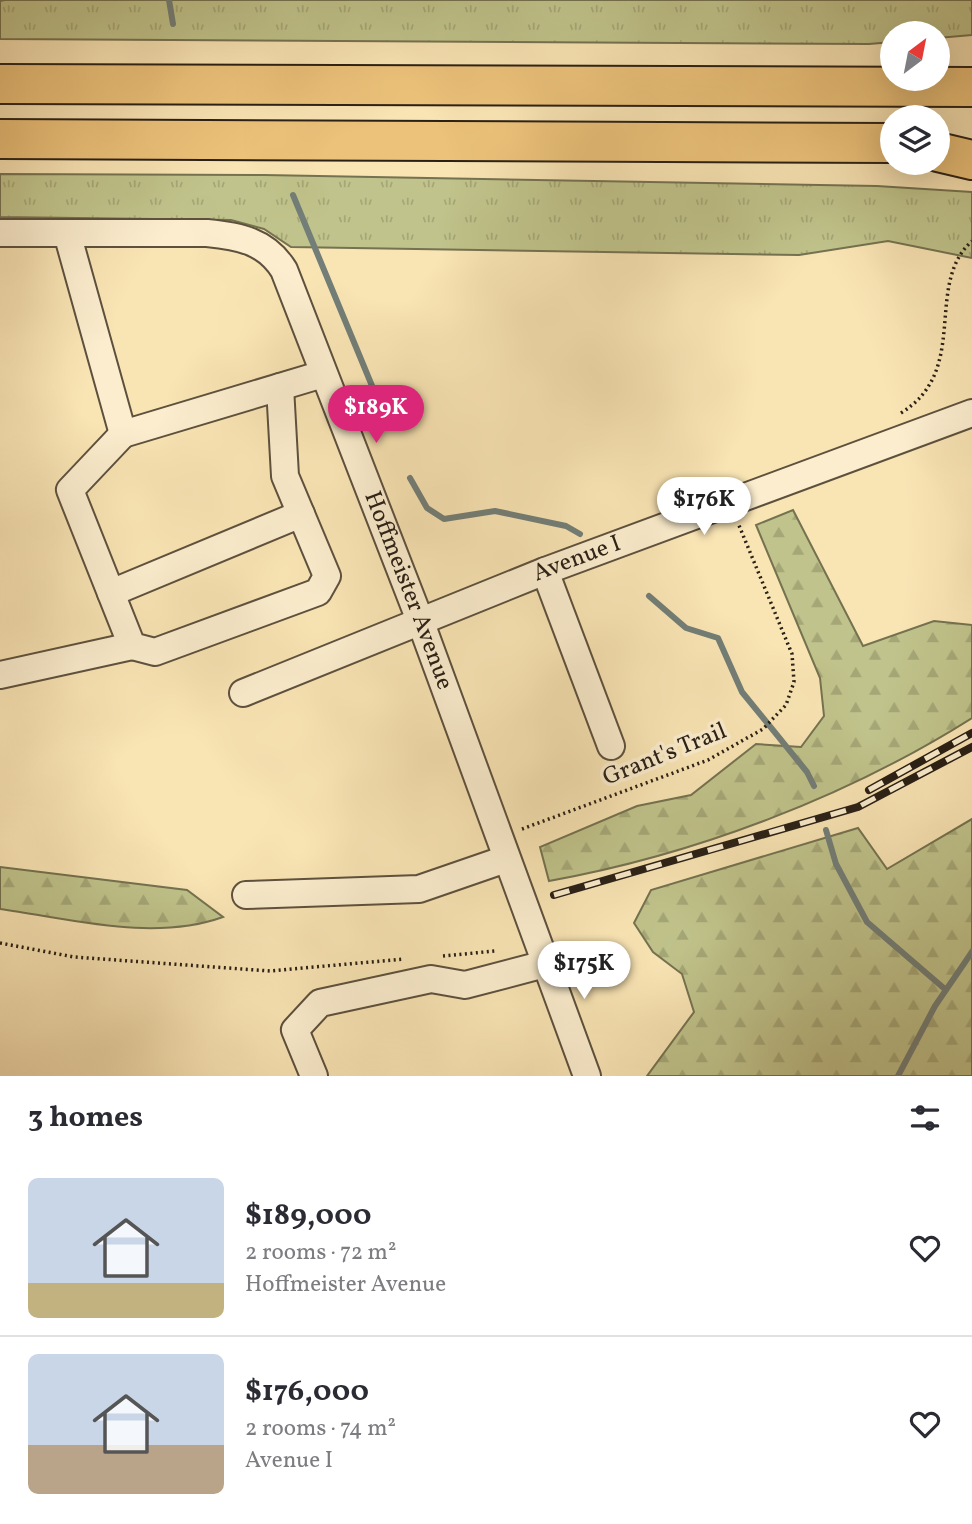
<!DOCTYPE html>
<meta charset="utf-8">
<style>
:root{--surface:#fff;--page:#f7f7f7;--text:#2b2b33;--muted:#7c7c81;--line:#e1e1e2;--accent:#db2777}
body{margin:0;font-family:Vollkorn,serif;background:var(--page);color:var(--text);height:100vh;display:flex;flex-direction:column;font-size:26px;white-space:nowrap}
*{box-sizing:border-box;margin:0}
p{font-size:23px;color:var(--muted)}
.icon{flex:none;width:38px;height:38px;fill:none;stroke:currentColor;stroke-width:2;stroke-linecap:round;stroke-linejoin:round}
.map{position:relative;height:1076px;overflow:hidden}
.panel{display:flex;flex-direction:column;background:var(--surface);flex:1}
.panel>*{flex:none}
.needle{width:46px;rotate:32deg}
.fabs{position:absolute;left:880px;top:21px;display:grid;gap:14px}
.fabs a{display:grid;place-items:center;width:70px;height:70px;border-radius:50%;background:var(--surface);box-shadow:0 7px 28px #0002;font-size:35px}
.price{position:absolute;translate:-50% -60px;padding:0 16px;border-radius:24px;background:#fff;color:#222;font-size:23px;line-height:46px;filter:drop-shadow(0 2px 4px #0008)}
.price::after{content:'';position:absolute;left:50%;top:42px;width:21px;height:16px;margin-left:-10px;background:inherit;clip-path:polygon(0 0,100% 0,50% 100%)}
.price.on{background:var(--accent);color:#fff}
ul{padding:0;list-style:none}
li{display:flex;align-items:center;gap:21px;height:175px;padding:0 28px}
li+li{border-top:2px solid var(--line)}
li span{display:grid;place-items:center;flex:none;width:196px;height:140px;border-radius:10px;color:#555}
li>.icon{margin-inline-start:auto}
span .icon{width:84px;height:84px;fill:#fffc;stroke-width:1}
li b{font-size:30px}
h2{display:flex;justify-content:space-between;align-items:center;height:84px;padding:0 28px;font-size:30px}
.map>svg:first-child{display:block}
</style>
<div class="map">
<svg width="972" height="1076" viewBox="0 0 972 1076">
<defs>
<pattern id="grass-tufts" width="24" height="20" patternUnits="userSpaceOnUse" patternTransform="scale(1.75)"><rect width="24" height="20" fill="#c0c38b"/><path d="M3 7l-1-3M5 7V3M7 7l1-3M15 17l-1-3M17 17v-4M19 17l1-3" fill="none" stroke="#a5a777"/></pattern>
<pattern id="forest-firs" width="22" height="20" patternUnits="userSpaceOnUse" patternTransform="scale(1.75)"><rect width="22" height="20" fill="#c0c38b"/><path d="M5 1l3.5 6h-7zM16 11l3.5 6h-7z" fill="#a5a777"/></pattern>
</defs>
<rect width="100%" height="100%" fill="#f9e4b4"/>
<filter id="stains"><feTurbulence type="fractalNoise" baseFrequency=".00286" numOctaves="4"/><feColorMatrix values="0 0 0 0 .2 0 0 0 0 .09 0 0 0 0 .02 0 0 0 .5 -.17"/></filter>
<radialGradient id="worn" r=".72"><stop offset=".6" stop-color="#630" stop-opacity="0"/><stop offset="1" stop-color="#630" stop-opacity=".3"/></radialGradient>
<path fill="url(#grass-tufts)" stroke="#747250" stroke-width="2" d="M5,0H972V35L938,38V33H892V42L869,44L0,39V1Z
M0,174L264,175L877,186L972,192V258L888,241L799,255L291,247L264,229L231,220L0,217Z"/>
<path fill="url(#forest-firs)" stroke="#747250" stroke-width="2" d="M793,510L863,646L934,621L972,625V718C847,797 694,855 549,881L540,847L637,806L691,795L756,744L801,747L824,716L820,678L756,525Z
M972,819V1076H647L694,1012L682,974L653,952L634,923L651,890L858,828L887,869Z
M0,867L187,890L223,917C153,942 72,919 0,909Z"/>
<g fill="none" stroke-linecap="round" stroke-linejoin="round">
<path stroke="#727e77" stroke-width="6" d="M169,0L173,24
M293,195L387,422
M410,478L427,508L444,519L495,511L566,526L580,534
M649,596L686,628L718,638L742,692L807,772L814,786
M826,830L836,864L867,922L946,990
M898,1076L935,1006L972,952"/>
<defs>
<g id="minor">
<path id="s1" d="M0,233H207C239,236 266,241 284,270L421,623L587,1076"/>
<path d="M67,233L123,434L323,374"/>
<path d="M123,434L70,490L132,646L155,652L318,592L327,576L285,476L280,387"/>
<path d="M545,571L611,746"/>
<path d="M111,593L301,514"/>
<path d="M0,675L132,646"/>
<path id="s2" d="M243,693L545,571L972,413"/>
<path d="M246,895L419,889L506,859"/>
<path d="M314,1076L295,1030L320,1003L431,979L465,985L545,964"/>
</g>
<path id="highway" d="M0,84L972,87
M0,139L892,143
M938,152L972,160"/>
</defs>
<use href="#minor" stroke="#5d513e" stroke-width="30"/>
<use href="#highway" stroke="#292016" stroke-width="42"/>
<path stroke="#292016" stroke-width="3.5" stroke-dasharray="2 3.5" stroke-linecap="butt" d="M901,413C971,370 923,285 972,241
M522,829L708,760L763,729L786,705L794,682L792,654L738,523
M0,943L74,957L270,971L404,959
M443,956L495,951"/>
<use href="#minor" stroke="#fbedce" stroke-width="26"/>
<use href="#highway" stroke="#ecc27a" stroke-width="38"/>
<defs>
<path id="rail" d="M869,790L972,733
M554,895L858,807L972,747"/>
</defs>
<use href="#rail" stroke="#292016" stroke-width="8"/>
<use href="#rail" stroke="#fbedce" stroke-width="5" stroke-dasharray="16" stroke-linecap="butt"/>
</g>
<g text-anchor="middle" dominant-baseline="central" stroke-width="7" stroke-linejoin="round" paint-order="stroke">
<g font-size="24" fill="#292016" stroke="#fbedce">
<text stroke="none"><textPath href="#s2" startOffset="360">Avenue I</textPath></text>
<text stroke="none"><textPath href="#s1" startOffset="640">Hoffmeister Avenue</textPath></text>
<text transform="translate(665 755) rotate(-22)">Grant's Trail</text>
</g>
</g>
<rect width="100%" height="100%" filter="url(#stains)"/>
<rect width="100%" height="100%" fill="url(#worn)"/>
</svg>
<div class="fabs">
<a><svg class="needle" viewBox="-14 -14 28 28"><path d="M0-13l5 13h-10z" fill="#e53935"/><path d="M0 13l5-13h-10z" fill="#7c7c81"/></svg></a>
<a><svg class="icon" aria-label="layers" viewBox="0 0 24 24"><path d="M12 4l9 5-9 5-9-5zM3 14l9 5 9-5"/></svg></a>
</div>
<b class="price on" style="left:376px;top:445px">$189K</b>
<b class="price" style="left:704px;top:537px">$176K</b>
<b class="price" style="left:584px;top:1001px">$175K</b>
</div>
<section class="panel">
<h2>3 homes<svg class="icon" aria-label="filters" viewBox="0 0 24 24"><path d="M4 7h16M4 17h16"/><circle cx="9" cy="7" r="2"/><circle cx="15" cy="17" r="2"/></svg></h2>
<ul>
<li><span style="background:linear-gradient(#c9d6e8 75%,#c2b280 0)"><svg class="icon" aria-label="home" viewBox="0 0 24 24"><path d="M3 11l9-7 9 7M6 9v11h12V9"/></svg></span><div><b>$189,000</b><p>2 rooms · 72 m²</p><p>Hoffmeister Avenue</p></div><svg class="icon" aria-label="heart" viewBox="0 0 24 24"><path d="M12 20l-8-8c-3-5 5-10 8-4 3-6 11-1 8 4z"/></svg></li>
<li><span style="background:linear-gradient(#c9d6e8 65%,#b9a48a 0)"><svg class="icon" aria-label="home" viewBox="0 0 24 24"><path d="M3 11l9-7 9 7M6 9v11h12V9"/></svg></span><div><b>$176,000</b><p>2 rooms · 74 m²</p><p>Avenue I</p></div><svg class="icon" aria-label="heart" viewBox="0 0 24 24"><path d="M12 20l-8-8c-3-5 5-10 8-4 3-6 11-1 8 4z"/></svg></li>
</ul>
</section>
